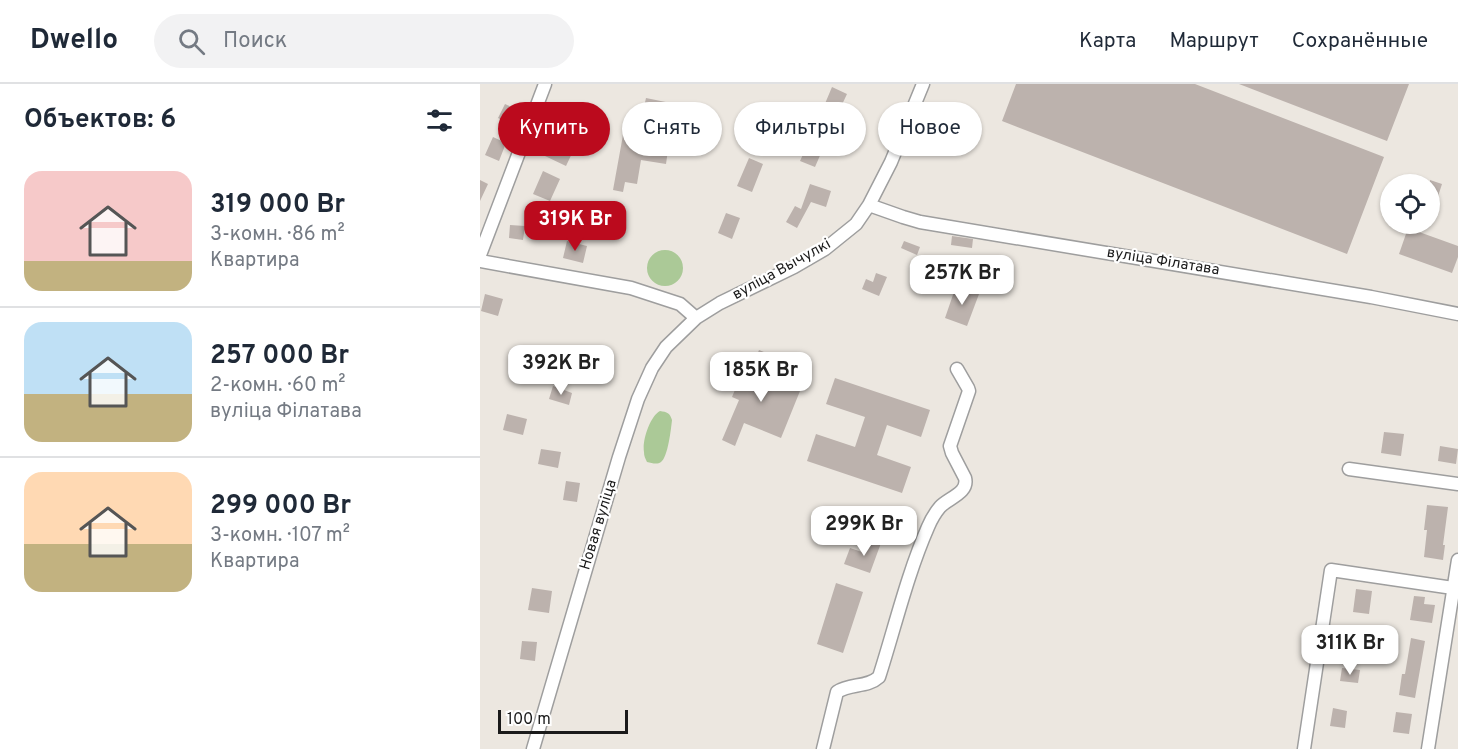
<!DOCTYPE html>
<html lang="ru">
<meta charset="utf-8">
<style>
:root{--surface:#fff;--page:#f2f2f3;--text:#1f2937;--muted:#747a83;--line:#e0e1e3;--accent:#bb0a1d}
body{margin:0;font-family:Overpass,sans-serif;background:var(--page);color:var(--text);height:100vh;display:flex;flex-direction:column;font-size:22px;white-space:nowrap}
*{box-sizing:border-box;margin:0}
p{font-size:20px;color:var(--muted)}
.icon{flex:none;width:33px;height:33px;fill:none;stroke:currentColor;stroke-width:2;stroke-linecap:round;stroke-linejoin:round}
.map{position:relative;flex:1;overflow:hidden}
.sheet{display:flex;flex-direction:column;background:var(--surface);width:480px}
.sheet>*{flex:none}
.hud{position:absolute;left:18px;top:18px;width:570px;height:54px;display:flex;gap:12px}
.controls{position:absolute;left:900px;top:90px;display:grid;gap:12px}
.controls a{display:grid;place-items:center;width:60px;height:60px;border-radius:50%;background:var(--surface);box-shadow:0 2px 4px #0004;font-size:30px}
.scale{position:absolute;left:18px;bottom:15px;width:130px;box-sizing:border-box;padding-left:6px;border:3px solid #1a1a1a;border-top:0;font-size:16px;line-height:21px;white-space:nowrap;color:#1a1a1a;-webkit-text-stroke:4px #fff;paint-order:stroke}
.price{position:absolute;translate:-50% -51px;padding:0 14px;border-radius:12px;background:#fff;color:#222;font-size:20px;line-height:39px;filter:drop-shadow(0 2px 3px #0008)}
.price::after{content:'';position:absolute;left:50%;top:36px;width:18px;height:14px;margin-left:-9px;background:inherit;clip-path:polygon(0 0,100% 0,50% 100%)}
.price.active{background:var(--accent);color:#fff}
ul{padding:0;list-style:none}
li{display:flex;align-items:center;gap:18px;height:150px;padding:0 24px}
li+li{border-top:2px solid var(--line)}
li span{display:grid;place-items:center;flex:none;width:168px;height:120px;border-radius:18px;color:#555}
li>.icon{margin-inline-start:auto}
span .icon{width:72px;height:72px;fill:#fffc;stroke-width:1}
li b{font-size:26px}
h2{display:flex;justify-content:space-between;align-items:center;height:72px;padding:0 24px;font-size:26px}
.chip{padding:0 21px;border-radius:27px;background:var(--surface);box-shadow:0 2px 4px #0004;font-size:21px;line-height:54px}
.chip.active{background:var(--accent);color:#fff}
header{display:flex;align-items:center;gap:36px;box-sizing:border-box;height:84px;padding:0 30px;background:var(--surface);border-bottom:2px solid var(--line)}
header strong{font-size:28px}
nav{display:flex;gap:33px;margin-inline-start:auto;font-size:21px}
.search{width:420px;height:54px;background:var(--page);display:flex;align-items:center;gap:15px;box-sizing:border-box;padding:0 21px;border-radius:33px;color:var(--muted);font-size:22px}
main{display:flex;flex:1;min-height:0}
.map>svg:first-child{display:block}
</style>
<header>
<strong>Dwello</strong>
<div class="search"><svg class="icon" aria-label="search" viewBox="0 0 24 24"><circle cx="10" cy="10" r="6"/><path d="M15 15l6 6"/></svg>Поиск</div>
<nav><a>Карта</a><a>Маршрут</a><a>Сохранённые</a></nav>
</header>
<main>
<section class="sheet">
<h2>Объектов: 6<svg class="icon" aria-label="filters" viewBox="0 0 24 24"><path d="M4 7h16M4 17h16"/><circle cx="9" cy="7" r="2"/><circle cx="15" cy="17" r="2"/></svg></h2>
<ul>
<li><span style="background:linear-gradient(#f6c9c9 75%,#c2b280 0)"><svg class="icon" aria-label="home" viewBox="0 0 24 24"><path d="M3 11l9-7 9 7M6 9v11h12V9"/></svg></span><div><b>319 000 Br</b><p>3-комн. · 86 m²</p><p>Квартира</p></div></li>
<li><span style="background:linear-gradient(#bfe0f5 60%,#c2b280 0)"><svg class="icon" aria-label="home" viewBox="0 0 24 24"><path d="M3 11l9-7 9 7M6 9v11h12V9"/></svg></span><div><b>257 000 Br</b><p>2-комн. · 60 m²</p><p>вуліца Філатава</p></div></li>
<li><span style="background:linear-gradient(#ffd9b3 60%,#c2b280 0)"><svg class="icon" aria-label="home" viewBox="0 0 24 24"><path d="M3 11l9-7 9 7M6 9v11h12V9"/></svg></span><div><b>299 000 Br</b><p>3-комн. · 107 m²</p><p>Квартира</p></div></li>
</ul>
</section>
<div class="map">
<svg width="978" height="665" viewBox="0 0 978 665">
<rect width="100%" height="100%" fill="#ece7e0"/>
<path fill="#abc997" d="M167 184a18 18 0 1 1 36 0a18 18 0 1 1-36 0Z
M180,327C187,328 190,329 192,336C191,345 188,373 181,378C177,381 172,379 167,378C165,374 164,372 164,368C162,357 170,332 180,327Z"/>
<path fill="#bcb2ad" d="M536,0H715L904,73L867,170L522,37Z
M759,0H929L907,57Z
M352,3L367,10L358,29L344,22Z
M166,14L220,25L215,48L161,36Z
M87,19L108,28L99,48L78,39Z
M25,20L42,28L35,42L18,34Z
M143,51L189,59L186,80L161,76L157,100L145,98L143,108L133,106Z
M13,53L26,59L19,77L5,71Z
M74,53L95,63L86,82L65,72Z
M331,53L345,60L335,83L320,77Z
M269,74L283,80L272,108L257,102Z
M63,87L80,95L70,117L53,110Z
M0,96L8,100L0,117Z
M950,96L962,100L951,134H950Z
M330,100L351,107L346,123L331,118L317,144L306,138L315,122L321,125Z
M246,129L260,134L252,155L238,149Z
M30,141L45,142L43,156L29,154Z
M928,144L978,162V173L972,189L919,170Z
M472,152L493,155L492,164L471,161Z
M87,157L107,162L103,179L83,174Z
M424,157L440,163L437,171L421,164Z
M498,174L507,177L499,197L490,193Z
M396,189L407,193L399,212L382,205L386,195L393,198Z
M476,202L499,210L487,242L465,234Z
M5,210L23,215L18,232L1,227Z
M279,266L292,271L284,292L320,307L301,354L264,339L255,362L242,356L259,316L252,313L257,301L264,303Z
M355,294L450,326L441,353L407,341L397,371L431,383L422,409L327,377L336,350L375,363L385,333L346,320Z
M73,302L92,309L89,321L69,315Z
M27,330L47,335L43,351L23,346Z
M904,348L924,350L921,372L901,369Z
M960,362L978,365L976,380L958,377Z
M61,365L81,368L78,384L58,380Z
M86,397L100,399L97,418L83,416Z
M947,421L968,423L963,461H965L963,476L944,473L947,446H944Z
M387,455L401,459L390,489L364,480L370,464L382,468Z
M356,499L383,508L363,569L337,560Z
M52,504L72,507L69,529L48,526Z
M876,505L892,507L889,530L873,528Z
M934,512L945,513L944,520L955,521L952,539L930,536Z
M867,543L886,545L884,562L865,559Z
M931,554L945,557L935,614L919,611L922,590H925Z
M42,557L57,558L55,577L40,575Z
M862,584L880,586L878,599L860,597Z
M853,624L867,627L865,644L850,642Z
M916,628L932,630L929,650L913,648Z"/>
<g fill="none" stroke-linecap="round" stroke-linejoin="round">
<defs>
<path id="minor" d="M389,121L423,133L440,138L891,213L978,230
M0,171L65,0
M0,177L151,204L200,220L216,234
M869,385L978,400
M53,665L139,373L158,315L172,284L186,263L216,234L240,219L314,183L345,165L376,140L389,121L411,78L443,0
M343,665L357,608C370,599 387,604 399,593C415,543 427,491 448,443C451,436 455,429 460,423C468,414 489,409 485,394L472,369L470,362L489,307L488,304L477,285
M824,665L851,486L973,504
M948,665L978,476"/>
</defs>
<use href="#minor" stroke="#9e9e9e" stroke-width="15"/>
<use href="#minor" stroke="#fff" stroke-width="12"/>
</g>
<g text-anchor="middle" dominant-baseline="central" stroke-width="4.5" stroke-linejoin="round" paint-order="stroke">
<g font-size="15" fill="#1a1a1a" stroke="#fff">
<text transform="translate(683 178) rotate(9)">вуліца Філатава</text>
<text transform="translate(302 186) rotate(-29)">вуліца Вычулкі</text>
<text transform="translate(119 441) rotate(-73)">Новая вуліца</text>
</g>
</g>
</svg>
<div class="controls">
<a><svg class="icon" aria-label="locate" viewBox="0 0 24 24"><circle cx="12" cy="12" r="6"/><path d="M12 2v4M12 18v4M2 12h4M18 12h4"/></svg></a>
</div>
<div class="scale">100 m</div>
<b class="price active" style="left:95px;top:168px">319K Br</b>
<b class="price" style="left:482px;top:222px">257K Br</b>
<b class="price" style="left:81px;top:312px">392K Br</b>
<b class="price" style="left:281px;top:319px">185K Br</b>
<b class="price" style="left:384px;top:473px">299K Br</b>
<b class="price" style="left:870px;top:592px">311K Br</b>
<div class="hud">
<a class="chip active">Купить</a>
<a class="chip">Снять</a>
<a class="chip">Фильтры</a>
<a class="chip">Новое</a>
</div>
</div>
</main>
